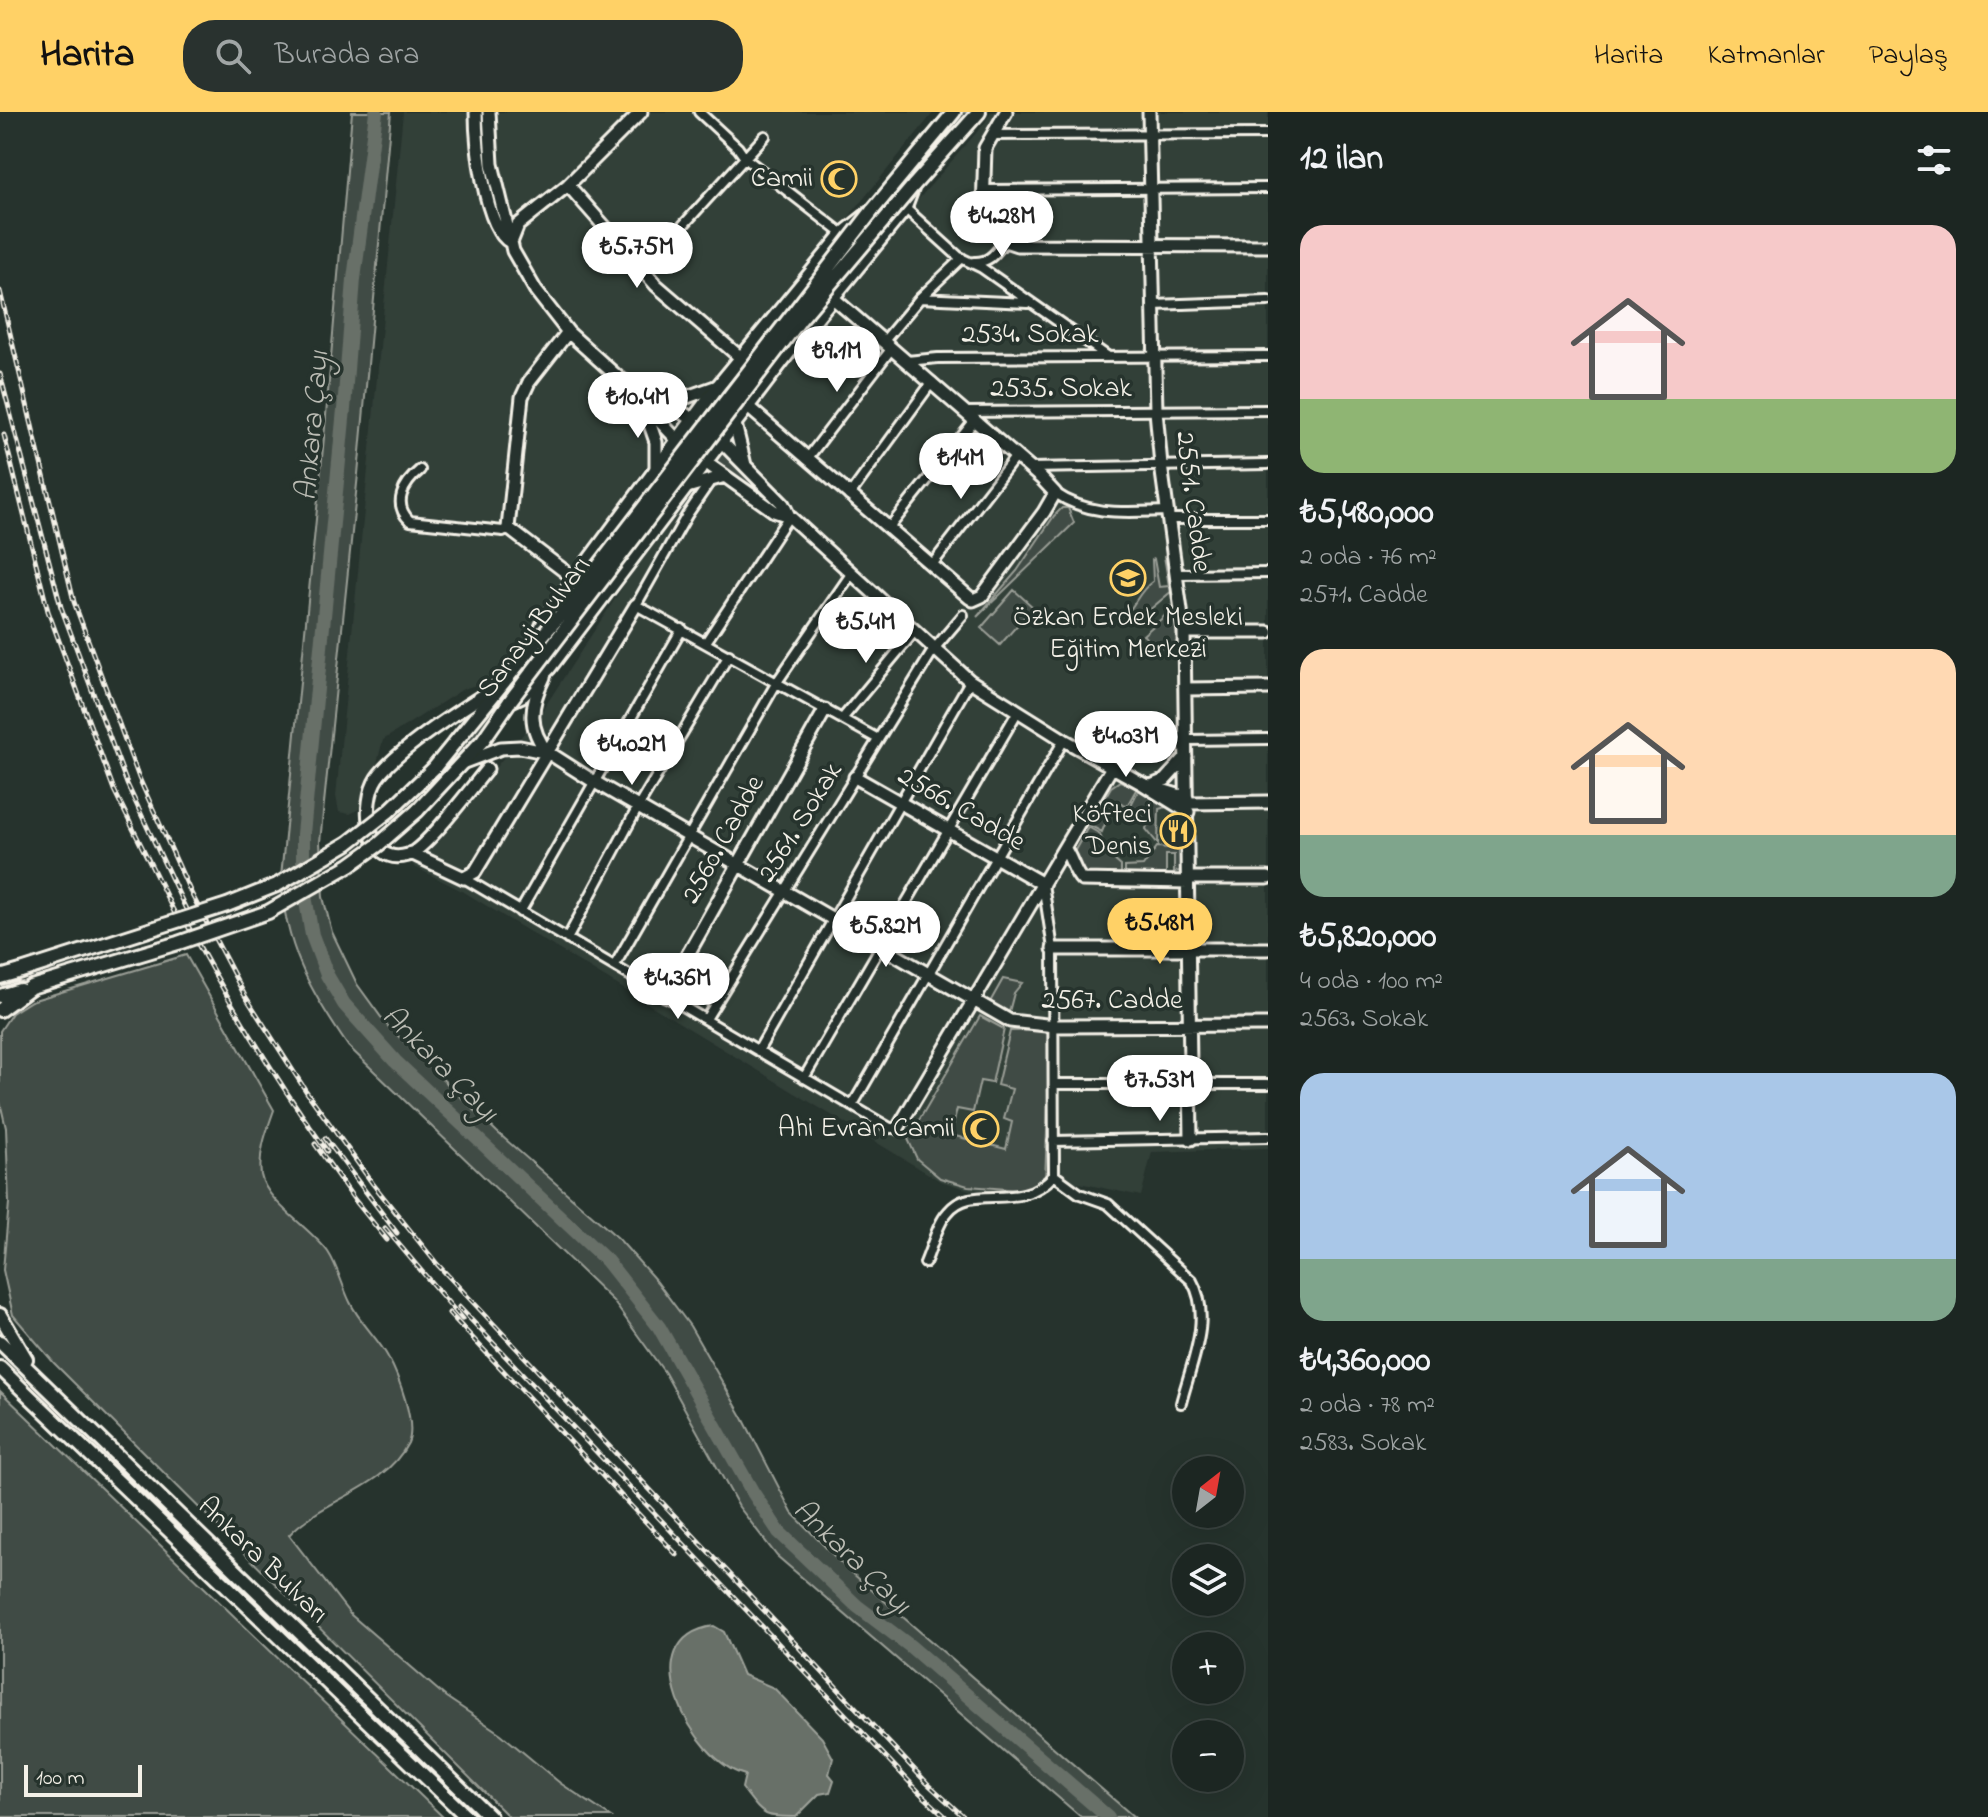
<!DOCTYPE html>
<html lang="tr">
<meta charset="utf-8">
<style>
:root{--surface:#1c2622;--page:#29322f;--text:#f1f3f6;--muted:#a0a5a5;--line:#3a4340;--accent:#ffd166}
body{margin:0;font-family:"Indie Flower",sans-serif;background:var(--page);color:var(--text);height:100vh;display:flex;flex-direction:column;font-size:30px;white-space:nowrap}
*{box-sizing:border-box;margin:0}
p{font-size:26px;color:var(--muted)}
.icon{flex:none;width:44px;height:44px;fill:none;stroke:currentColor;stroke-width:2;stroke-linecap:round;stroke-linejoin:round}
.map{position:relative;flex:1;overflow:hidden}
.sheet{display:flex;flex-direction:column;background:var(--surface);width:720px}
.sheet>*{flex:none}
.needle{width:52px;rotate:31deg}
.fabs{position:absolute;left:1172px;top:1344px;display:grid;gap:16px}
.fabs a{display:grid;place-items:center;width:72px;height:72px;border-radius:50%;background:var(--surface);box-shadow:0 8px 32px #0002,0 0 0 2px var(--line);font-size:40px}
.scale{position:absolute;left:24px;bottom:20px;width:118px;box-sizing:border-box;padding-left:8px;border:4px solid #f4f1e8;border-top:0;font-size:22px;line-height:28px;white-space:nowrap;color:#f4f1e8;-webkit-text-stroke:6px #26332d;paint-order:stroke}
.price{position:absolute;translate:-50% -68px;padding:0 18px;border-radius:28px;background:#fff;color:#222;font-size:26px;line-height:52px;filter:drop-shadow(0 2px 4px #0008)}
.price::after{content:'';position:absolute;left:50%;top:48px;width:24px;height:18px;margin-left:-12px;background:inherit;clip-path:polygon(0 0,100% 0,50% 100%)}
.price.active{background:var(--accent);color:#111}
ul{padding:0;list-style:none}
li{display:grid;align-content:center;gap:16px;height:424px;padding:0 32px}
li span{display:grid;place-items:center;height:248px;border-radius:24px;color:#555}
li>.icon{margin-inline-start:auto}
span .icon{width:144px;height:144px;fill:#fffc;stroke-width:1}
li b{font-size:34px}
h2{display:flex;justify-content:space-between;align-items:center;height:96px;padding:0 32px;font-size:34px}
header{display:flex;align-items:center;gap:48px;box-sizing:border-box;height:112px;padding:0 40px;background:var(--accent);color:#111}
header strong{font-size:38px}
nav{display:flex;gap:44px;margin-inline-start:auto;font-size:28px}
.search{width:560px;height:72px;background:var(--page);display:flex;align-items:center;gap:20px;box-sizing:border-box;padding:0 28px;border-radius:32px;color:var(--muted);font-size:30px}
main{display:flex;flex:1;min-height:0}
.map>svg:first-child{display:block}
</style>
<header>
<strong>Harita</strong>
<div class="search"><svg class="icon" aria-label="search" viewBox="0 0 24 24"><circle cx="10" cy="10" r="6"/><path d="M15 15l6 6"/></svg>Burada ara</div>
<nav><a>Harita</a><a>Katmanlar</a><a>Paylaş</a></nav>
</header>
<main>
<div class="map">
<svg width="1268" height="1705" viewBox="0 0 1268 1705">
<rect width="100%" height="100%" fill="#26332d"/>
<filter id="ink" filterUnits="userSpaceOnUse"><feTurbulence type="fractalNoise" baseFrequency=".0125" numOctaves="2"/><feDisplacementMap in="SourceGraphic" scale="16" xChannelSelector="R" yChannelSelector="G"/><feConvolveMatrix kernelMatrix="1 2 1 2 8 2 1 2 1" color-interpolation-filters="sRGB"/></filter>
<g filter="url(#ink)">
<path fill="#333f39" d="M403,0H934L644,357L496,567L463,577L383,628L366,693L350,702L339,700L336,684Z
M991,0H1268V1036L1152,1040L1141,1084L1070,1069L1055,1070L1022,1081L969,1078L940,1069L464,780L413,754L540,602L747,284L984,12Z"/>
<path fill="#414b45" stroke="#9a9e96" stroke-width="2" d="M352,0H391L358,362L320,730L323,785L332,820L357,872L386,912L497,1020L618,1126L657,1170L690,1214L743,1306L792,1401L844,1454L1134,1705H1081L777,1444L739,1395L665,1261L613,1189L348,934C310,879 284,833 281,765L325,315Z
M962,0H971L719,307L708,300Z
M721,337L782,398L781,399L714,349Z
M672,342L684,352L655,384L468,635L432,674L392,710L389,707L445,651L479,613L647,386Z
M1062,396H1068L1074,411L977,505L1017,459L1054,404Z
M1168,443L1173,478L1134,511L1126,503C1136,491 1140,478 1153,469L1152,448L1154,447L1159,475L1169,474L1164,444Z
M1014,478L1033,495L1000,533L981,516Z
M1170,494L1175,497L1178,529L1168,537L1156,534L1143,523L1168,501L1167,497Z
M1120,669L1137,676L1127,694L1121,691C1111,697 1106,709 1102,720L1089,713L1111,675Z
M1139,677L1170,694L1159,697L1158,732L1146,717L1148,710L1146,705L1130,695Z
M1088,715L1100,722L1106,741L1121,754V763L1082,761L1074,740Z
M1157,735L1180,737V759L1174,760V743H1166V764L1125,763V755L1143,754Z
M186,843L274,998C267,1018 258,1040 261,1063C266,1090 312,1117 328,1140C338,1155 342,1174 350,1190C359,1210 378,1226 388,1245C398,1263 417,1312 408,1331C384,1378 322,1387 289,1423L350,1502L446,1585L501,1622L560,1671L611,1705H509L506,1702L54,1251L13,1203L3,1158L9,1091L6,1016L0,990V919L12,901L31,889Z
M1003,867L1022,871L1014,881L1009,900L990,890Z
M980,904L1004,917L992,971L980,969L973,1000L957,997L951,1023L1006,1037L1012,1010L1004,1007L1012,977L997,973L1010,919L1051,918L1045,1069L1020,1078L968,1074L940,1066L917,1047L908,1027Z
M0,1279L443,1705H0Z"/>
<path fill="#676f68" stroke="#9fa39b" stroke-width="2" d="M714,1514L724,1520L743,1563L774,1576L822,1626L833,1646L829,1662L834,1668L830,1680L819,1682L796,1705C761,1705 764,1704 742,1676L745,1663C692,1649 629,1526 714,1514Z"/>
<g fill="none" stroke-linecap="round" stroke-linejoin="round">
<path stroke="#676f68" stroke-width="14" d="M376,0L354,167L344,297L303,722V773L312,823L327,863L344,892L395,949L607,1149L659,1215L752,1379L779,1420L857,1494L910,1534L1108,1705"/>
<defs>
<path id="street" d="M699,0L738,36L745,46L843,122
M992,23L1268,22
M983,78L1268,76
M905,96L959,145L982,156L1107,244
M974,150C990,151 996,140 1005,129
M643,157L765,24
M920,186L1028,191
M1153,193L1268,189
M884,229L920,186L962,146
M907,249L938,246L1268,244
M966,300L1268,298
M807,347L892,236
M1029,356L1268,352
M420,358C403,372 392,392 410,409L503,419L508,416
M711,368L687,403L636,493L878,627
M1055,381C1090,405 1127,400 1167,399
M849,384L932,270
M1168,407H1268
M888,417L975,308
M931,454L1016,344
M1177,462L1268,461
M706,530L789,404
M842,607L915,519
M1187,628L1268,627
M464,766L890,1016H898
M520,800L682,517
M567,827L638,695L729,543
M615,853L777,570L851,462
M706,907L934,537L963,503
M758,939L970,569
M804,966L1018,599
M1054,972H1268
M852,994L1064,628
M1053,1029L1268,1025
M1054,1063L1080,1082L1108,1092L1192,1169C1213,1206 1191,1252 1181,1291
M925,1151C932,1135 937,1112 948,1100C973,1069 1019,1103 1054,1063L1053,837L1043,772"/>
<path id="secondary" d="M476,0C476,28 484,116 510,130
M489,0L492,52L511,130L513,139L536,179L568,220L620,267L684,335L774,399L789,404
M1006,0L985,36L983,98L987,109L1002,128L1017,133L1268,134
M1149,0L1156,299L1161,353L1184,520L1191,1027
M568,73L656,173L741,246
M512,128L518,113L568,73L641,0
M568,220L529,270L522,285L508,416L575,467
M620,267L657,285L710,318L783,392L789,404L970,569L1064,628L1143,672
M661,288L687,285L718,274
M747,294L970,486L973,488L982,484L1044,400L1055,381L1041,366L832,185
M646,301L656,330V358
M735,312L745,353
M687,375L725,364
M1184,520H1268
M544,565C530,593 527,616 548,641
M1185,577L1268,576
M464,650L501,636L520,635L549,641L593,669L1010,909L1055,914L1268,913
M487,657C472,675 427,736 408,743C365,756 361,690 377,666C396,638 469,592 500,573
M855,665L1043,772
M1151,674L1165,668L1186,645
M1187,686L1143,672L1188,700
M1188,691L1268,690
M1064,736C1072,746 1074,761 1082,768L1188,770
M411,741L464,766L475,760L636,493
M1188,766H1268
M1053,837H1268
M665,883L825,598
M898,1016L1112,655"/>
<path id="primary" d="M434,656L534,533L543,512L575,467L718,274L843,122L872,99L954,0
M417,699L483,628L510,589L523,583L549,556L798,228L904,98L913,74L979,0
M0,865L21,859
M0,884L20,878
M0,898L31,875
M0,1203L26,1247
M0,1230L490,1705
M0,1256L467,1705"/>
</defs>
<use href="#street" stroke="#f4f1e8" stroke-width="14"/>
<use href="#secondary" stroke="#f4f1e8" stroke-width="17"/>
<use href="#primary" stroke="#f4f1e8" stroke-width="18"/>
<use href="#street" stroke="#26332d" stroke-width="8"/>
<use href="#secondary" stroke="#26332d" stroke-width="11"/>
<use href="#primary" stroke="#26332d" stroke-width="12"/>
<defs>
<path id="rail" d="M0,179L74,490L139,666L191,781L244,882L306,979L373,1072L437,1152L927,1671L964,1705
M0,262L61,495L127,672L191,808
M4,323L48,499L114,678L181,814
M181,801C225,883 272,963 327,1039
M325,1026L397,1121
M315,1032L354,1087L387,1128
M385,1116L462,1207
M459,1195L919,1680L946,1705
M449,1201L677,1443"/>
</defs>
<use href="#rail" stroke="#f4f1e8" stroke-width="5"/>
<use href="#rail" stroke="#26332d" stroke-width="2" stroke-dasharray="6" stroke-linecap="butt"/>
<defs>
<path id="primary-bridge" d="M534,533L564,499L872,99
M510,589L799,209L913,74
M21,859L227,793L277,773L348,731L389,699L434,656
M31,875L178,831L268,800L350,753L378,733L417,699"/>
</defs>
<use href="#primary-bridge" stroke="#f4f1e8" stroke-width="18" stroke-linecap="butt"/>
<use href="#primary-bridge" stroke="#26332d" stroke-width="12"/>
</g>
</g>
<defs>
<symbol id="mosque-ring" viewBox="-11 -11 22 22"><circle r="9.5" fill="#26332d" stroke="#ffd166" stroke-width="1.5"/><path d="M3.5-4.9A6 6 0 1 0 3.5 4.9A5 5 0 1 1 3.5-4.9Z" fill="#ffd166"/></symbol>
<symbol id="school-ring" viewBox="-11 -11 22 22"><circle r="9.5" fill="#26332d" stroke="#ffd166" stroke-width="1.5"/><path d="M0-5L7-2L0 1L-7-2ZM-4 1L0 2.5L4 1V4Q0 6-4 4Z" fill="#ffd166"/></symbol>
<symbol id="restaurant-ring" viewBox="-11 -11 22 22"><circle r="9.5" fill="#26332d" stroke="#ffd166" stroke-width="1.5"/><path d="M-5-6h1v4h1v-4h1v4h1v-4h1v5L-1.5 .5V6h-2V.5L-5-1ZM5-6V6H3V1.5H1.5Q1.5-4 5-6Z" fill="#ffd166"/></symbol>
</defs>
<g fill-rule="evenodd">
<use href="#mosque-ring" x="819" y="47" width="40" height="40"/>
<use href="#school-ring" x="1108" y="446" width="40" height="40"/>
<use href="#restaurant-ring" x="1158" y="699" width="40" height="40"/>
<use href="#mosque-ring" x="961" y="997" width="40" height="40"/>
</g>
<g text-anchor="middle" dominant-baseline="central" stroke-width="7" stroke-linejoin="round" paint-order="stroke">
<g font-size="28" fill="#f4f1e8" stroke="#26332d" text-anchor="end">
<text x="813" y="67">Camii</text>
<text x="1128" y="506" text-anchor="middle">Özkan Erdek Mesleki<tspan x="1128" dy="32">Eğitim Merkezi</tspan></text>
<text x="1152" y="703">Köfteci<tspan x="1152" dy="32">Denis</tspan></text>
<text x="955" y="1017">Ahi Evran Camii</text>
</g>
<g font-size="28" fill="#f4f1e8" stroke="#26332d">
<text x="1030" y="223">2534. Sokak</text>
<text x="1061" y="277">2535. Sokak</text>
<text transform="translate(1192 390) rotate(83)">2551. Cadde</text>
<text transform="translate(535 516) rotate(-53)">Sanayi Bulvarı</text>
<text transform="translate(961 698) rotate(30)">2566. Cadde</text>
<text transform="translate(801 711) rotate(-58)">2561. Sokak</text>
<text transform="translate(724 728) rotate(-61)">2560. Cadde</text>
<text x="1112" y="889">2567. Cadde</text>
<text transform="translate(262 1449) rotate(44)">Ankara Bulvarı</text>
</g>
<g font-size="30" font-style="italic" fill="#bcbdb5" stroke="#26332d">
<text transform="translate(314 314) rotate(-85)">Ankara Çayı</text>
<text transform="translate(439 953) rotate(45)">Ankara Çayı</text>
<text transform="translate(851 1446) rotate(44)">Ankara Çayı</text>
</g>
</g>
</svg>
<div class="fabs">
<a><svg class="needle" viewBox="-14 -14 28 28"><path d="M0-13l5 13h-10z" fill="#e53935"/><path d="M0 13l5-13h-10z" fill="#a0a5a5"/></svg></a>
<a><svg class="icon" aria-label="layers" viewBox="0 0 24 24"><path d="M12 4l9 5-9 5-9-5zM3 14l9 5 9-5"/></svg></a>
<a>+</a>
<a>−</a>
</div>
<div class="scale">100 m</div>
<b class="price" style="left:1002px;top:147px">₺4.28M</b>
<b class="price" style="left:637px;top:178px">₺5.75M</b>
<b class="price" style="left:837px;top:282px">₺9.1M</b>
<b class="price" style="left:638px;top:328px">₺10.4M</b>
<b class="price" style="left:961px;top:389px">₺14M</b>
<b class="price" style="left:866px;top:553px">₺5.4M</b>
<b class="price" style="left:1126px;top:667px">₺4.03M</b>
<b class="price" style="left:632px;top:675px">₺4.02M</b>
<b class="price active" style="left:1160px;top:854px">₺5.48M</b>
<b class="price" style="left:886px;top:857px">₺5.82M</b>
<b class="price" style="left:678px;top:909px">₺4.36M</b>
<b class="price" style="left:1160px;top:1011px">₺7.53M</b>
</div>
<section class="sheet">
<h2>12 ilan<svg class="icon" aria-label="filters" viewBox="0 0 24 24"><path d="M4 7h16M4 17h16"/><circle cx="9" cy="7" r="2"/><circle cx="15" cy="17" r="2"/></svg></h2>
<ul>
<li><span style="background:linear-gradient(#f6c9c9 70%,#8fb573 0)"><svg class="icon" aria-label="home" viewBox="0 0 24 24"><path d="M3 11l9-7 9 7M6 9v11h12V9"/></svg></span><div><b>₺5,480,000</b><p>2 oda · 76 m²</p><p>2571. Cadde</p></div></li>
<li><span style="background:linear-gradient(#ffd9b3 75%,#7fa58c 0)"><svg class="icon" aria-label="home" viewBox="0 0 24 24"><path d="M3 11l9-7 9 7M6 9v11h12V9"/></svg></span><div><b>₺5,820,000</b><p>4 oda · 100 m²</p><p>2563. Sokak</p></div></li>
<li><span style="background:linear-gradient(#a9c7e8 75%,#7fa58c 0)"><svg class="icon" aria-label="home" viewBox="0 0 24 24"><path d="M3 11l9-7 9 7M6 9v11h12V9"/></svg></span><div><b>₺4,360,000</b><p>2 oda · 78 m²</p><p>2583. Sokak</p></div></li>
</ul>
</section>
</main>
